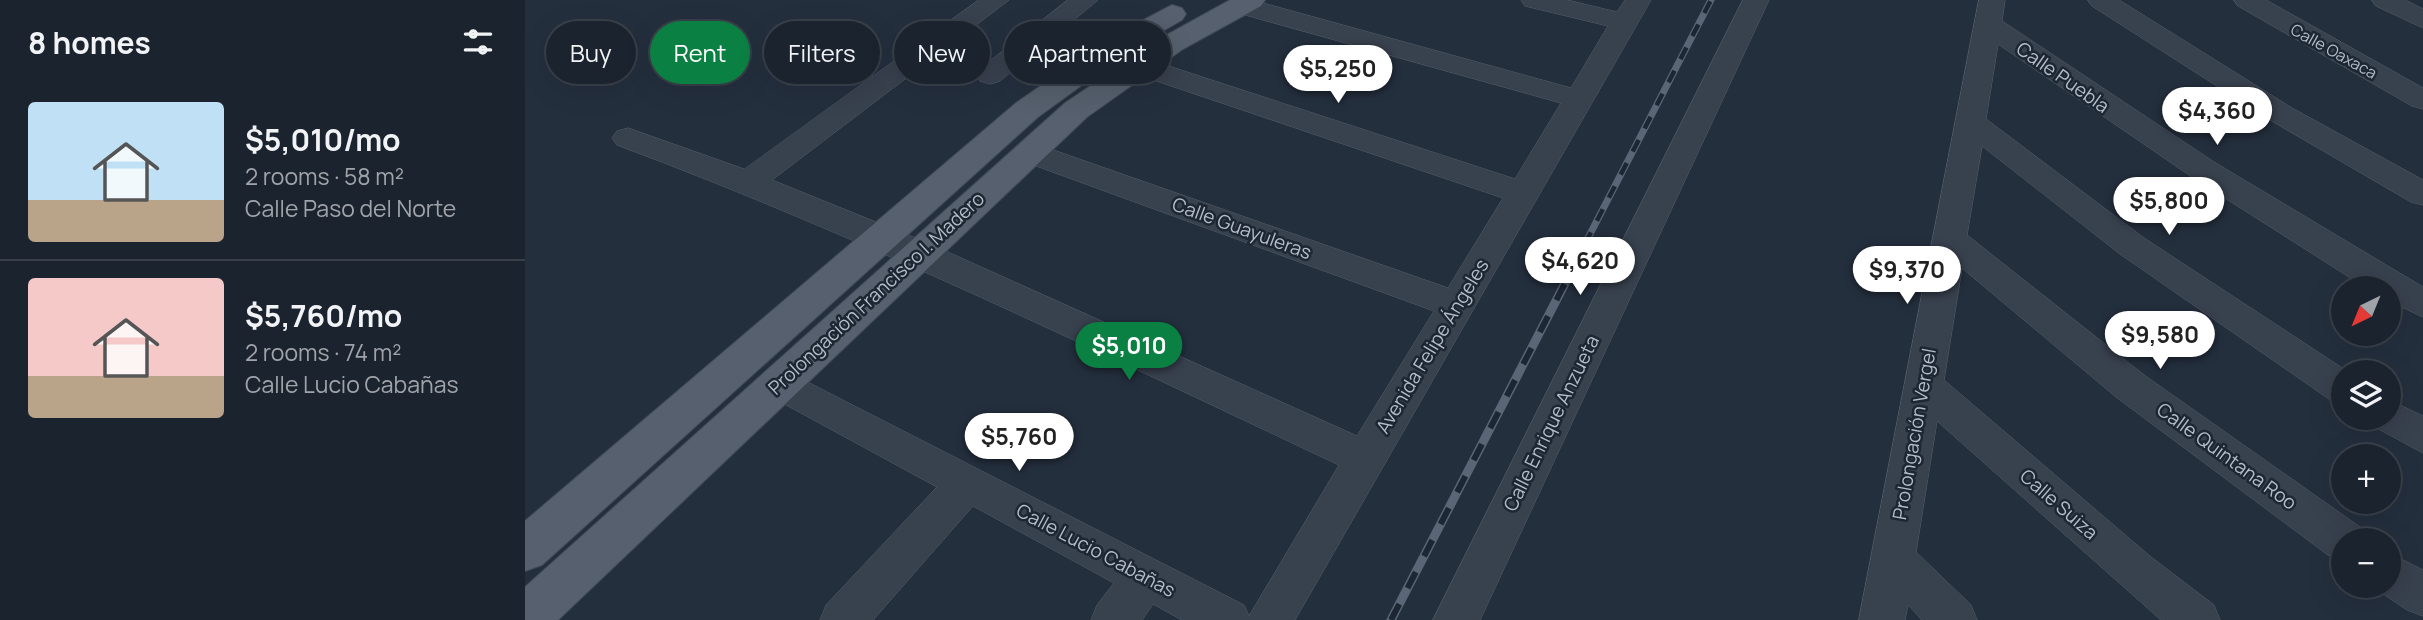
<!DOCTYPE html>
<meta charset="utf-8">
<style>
:root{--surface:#1b232e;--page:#242b36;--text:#f1f3f6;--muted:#a0a4aa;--line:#39404a;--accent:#0b8043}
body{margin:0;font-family:Manrope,sans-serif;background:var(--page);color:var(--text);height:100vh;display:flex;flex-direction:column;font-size:26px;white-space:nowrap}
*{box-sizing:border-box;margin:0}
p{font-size:23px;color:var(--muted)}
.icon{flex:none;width:38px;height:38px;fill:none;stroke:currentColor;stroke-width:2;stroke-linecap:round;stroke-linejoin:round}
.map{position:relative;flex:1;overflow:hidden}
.sheet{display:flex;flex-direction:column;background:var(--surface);width:525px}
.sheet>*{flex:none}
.guide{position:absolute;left:21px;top:21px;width:665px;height:63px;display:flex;gap:14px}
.needle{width:46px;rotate:223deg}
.tools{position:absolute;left:1806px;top:276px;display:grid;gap:14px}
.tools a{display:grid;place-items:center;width:70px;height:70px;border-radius:50%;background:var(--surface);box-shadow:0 7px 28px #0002,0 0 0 2px var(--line);font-size:35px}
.price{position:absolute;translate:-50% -60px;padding:0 16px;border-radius:24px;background:#fff;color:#222;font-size:23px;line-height:46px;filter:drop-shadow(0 2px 4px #0008)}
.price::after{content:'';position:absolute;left:50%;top:42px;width:21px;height:16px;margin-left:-10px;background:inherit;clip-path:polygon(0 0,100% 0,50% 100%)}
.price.current{background:var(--accent);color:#fff}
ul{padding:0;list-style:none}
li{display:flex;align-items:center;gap:21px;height:175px;padding:0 28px}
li+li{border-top:2px solid var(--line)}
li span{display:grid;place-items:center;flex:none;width:196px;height:140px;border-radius:7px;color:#555}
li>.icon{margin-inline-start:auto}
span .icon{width:84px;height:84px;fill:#fffc;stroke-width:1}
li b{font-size:30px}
h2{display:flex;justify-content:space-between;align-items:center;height:84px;padding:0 28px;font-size:30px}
.chip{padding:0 24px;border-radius:32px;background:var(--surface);box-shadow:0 7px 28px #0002,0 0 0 2px var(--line);font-size:24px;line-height:63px}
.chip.current{background:var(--accent);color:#fff}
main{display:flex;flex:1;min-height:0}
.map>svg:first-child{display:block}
</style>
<main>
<section class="sheet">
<h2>8 homes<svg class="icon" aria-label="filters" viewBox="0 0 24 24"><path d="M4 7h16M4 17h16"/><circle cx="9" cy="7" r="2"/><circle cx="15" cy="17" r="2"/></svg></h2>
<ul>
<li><span style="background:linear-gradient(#bfe0f5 70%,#b9a48a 0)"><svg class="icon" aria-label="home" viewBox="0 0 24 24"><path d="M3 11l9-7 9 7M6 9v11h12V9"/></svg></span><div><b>$5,010/mo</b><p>2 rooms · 58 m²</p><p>Calle Paso del Norte</p></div></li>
<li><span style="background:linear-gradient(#f6c9c9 70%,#b9a48a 0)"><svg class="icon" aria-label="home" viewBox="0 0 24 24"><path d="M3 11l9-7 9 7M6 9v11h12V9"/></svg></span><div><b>$5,760/mo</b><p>2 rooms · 74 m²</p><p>Calle Lucio Cabañas</p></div></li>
</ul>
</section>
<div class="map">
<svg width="1898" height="620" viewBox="0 0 1898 620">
<rect width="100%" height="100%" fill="#242f3e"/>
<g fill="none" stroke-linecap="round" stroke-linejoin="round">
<defs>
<path id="minor" d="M454,0H484L247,180L405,244L832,436L909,311L492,159L487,152L492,145L503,142L514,145L923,288L978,198L602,71L598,65L602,59L612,56L622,59L990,179L1036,103L706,11L702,5L705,0H727L1046,88L1083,26L1000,6L996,0H1042L1092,12L1100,0H1126L770,620H657L628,604L617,620H566L572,605L589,583L448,506L348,620H295L301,605L412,487L241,394L235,383L241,372L255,368L719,605L724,616L814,465C576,353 339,237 92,145L87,138L92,131L103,128L219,169Z
M543,0H573L475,81L465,84L455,81L450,75L455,69Z
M1218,0H1244L955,620H908Z
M1454,0H1480L1477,21L1689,162L1898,287V317L1864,301V289H1843L1667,177L1473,44L1461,119L1619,238L1825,373H1818V403L1804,399L1595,254L1457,146L1442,235L1619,375L1835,527L1841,541H1818V560L1803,555L1591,397L1437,268L1419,380L1626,557L1689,605L1695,620H1636L1412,421L1391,552L1446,605L1452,620H1397L1383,605L1380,620H1334Z
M1563,0H1594L1767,108L1898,180V205L1886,202L1745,120L1567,6Z
M1709,0H1741L1898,88V109L1887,106L1713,6Z
M1847,0H1880L1898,9V28L1851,6Z
M1864,400L1898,416V453L1850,427L1845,418H1864Z
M1864,553L1898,570V616L1882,610L1848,587L1864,586Z"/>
<path id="major" d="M705,0H740L736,6L658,49L562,117L33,620H0V587L540,103L638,37Z
M647,5L657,8L661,14L657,20L608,48L513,117L17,565L0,571V521L491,103L588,36Z"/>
</defs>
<use href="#minor" stroke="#565f6c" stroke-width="1"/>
<use href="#major" stroke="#414a57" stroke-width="2"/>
<use href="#minor" fill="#38414e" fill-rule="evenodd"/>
<use href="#major" fill="#56606e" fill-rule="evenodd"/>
<defs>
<path id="rail-far1" d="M1048,267L1186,0"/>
<path id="rail" d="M866,620L1049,266"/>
</defs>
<use href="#rail-far1" stroke="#5a6575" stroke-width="7"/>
<use href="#rail" stroke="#5a6575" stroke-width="9"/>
<use href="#rail-far1" stroke="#1d2633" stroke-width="4.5" stroke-dasharray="13" stroke-linecap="butt"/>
<use href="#rail" stroke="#1d2633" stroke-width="6" stroke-dasharray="18" stroke-linecap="butt"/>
</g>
<g text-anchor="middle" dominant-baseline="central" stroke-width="5" stroke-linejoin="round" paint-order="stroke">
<g font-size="16" fill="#b4bcc9" stroke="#1d2633">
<text transform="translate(1809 51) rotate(29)">Calle Oaxaca</text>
</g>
<g font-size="19" fill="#b4bcc9" stroke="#1d2633">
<text transform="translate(1538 77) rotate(35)">Calle Puebla</text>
<text transform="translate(717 228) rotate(20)">Calle Guayuleras</text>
<text transform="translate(351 293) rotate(-43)">Prolongación Francisco I. Madero</text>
<text transform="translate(907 346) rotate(-59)">Avenida Felipe Ángeles</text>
<text transform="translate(1026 423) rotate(-64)">Calle Enrique Anzueta</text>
<text transform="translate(1389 434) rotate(-80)">Prolongación Vergel</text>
<text transform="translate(1702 456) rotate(36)">Calle Quintana Roo</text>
<text transform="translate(1534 504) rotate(41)">Calle Suiza</text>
<text transform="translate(571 550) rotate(28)">Calle Lucio Cabañas</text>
</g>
</g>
</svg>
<div class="tools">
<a><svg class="needle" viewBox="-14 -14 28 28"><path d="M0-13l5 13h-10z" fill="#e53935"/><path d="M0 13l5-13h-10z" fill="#a0a4aa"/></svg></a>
<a><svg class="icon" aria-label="layers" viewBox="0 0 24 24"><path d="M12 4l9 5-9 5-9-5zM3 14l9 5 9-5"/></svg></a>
<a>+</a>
<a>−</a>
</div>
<b class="price" style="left:813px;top:105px">$5,250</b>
<b class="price" style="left:1692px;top:147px">$4,360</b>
<b class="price" style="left:1644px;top:237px">$5,800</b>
<b class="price" style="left:1055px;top:297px">$4,620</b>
<b class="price" style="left:1382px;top:306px">$9,370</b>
<b class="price" style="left:1635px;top:371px">$9,580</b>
<b class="price current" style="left:604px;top:382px">$5,010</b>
<b class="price" style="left:494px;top:473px">$5,760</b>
<div class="guide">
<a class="chip">Buy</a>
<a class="chip current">Rent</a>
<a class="chip">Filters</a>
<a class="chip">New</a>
<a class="chip">Apartment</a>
</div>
</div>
</main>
